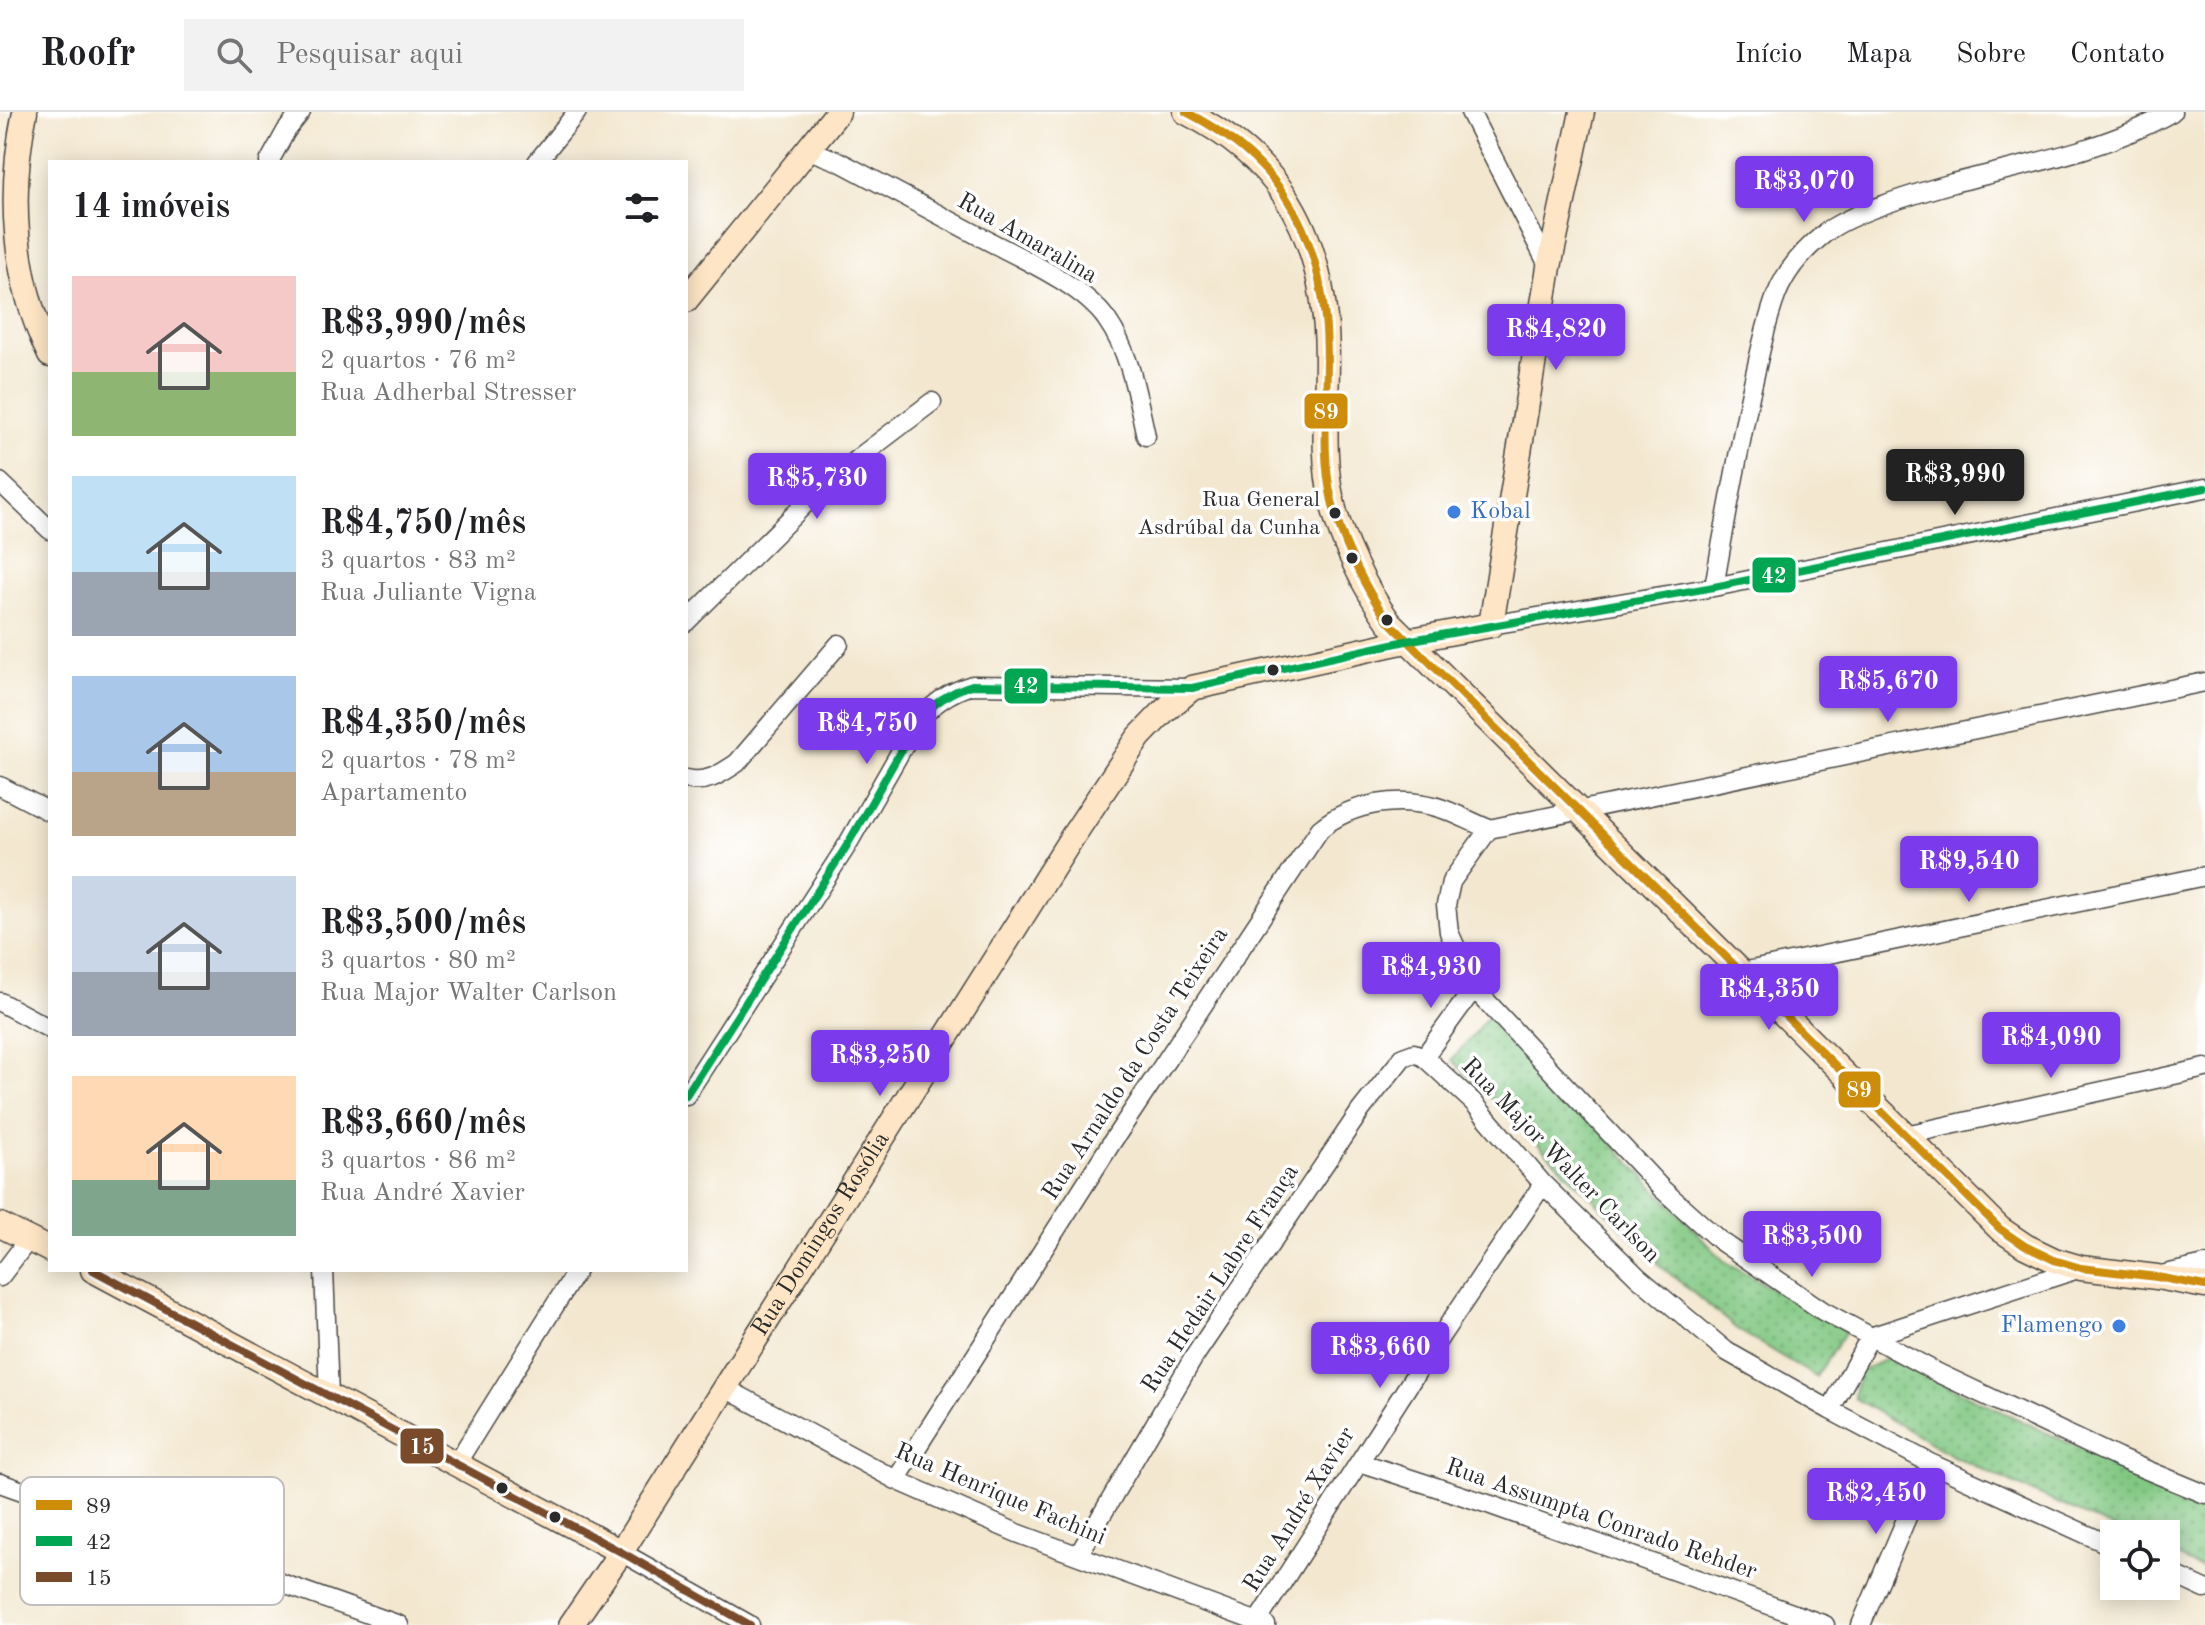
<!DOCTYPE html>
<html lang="pt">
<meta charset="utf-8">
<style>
:root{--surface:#fff;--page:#f2f2f2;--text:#202124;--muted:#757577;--line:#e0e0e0;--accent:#7c3aed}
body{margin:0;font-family:"Old Standard TT",serif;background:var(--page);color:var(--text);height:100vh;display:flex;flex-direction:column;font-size:30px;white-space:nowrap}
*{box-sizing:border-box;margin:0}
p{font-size:26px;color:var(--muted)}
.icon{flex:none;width:44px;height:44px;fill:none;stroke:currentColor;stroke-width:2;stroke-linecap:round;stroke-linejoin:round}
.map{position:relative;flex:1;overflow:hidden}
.sheet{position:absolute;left:48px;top:48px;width:640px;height:1112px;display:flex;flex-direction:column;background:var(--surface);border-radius:0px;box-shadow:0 4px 20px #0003}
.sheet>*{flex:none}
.fabs{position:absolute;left:2100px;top:1408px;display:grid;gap:16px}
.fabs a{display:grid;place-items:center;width:80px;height:80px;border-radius:0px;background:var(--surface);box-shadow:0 4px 20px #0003;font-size:40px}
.price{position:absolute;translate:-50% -68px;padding:0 18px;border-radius:8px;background:var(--accent);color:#fff;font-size:26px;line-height:52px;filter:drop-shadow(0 2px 4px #0008)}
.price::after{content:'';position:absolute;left:50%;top:48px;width:24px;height:18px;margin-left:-12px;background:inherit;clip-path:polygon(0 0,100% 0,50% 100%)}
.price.current{background:#222;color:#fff}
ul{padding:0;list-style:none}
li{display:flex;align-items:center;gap:24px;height:200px;padding:0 24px}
li span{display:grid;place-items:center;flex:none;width:224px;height:160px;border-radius:0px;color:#555}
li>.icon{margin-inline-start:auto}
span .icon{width:96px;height:96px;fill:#fffc;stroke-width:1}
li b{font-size:34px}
h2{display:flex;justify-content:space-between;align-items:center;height:96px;padding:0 24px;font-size:34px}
header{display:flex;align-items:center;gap:48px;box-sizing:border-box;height:112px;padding:0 40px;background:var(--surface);border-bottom:2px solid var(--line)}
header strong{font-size:38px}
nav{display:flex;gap:44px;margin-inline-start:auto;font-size:28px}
.search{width:560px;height:72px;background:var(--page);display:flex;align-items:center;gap:20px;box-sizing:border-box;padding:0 28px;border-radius:0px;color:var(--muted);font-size:30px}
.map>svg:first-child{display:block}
</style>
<header>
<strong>Roofr</strong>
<div class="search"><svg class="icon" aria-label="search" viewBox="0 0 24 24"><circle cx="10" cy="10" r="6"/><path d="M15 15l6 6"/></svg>Pesquisar aqui</div>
<nav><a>Início</a><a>Mapa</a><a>Sobre</a><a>Contato</a></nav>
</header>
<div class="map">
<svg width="2205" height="1513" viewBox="0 0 2205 1513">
<defs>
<pattern id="grass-dots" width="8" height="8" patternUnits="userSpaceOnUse" patternTransform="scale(2)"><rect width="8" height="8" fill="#82c883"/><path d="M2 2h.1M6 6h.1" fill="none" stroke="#6ba36b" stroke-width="1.8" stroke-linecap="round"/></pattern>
</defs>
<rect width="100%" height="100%" fill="#fff"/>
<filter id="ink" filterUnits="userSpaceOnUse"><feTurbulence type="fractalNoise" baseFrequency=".0125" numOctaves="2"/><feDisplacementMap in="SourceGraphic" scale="16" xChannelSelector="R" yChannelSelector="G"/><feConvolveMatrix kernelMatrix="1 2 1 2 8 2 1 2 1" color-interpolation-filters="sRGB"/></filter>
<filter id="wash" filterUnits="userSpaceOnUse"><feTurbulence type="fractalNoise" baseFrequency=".006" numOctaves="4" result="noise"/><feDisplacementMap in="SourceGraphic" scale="32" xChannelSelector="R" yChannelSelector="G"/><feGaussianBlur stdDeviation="1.8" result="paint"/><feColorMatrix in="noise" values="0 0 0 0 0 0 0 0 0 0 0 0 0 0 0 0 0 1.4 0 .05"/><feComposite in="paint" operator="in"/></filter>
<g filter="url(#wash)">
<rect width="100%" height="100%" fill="#f3e7cf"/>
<path fill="url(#grass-dots)" stroke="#567a57" stroke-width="2" d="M1490,902L1723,1148L1846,1219L1816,1265L1738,1218L1663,1156L1452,948Z
M1888,1246L2205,1395V1458L2166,1440V1422H2126L1953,1344L1854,1286L1857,1261Z"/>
</g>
<g filter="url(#ink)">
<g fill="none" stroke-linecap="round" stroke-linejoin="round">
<defs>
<path id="street" d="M1470,0L1549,155
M809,38L840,50C887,75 934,100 981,125C1020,146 1082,172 1107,208C1131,242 1137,285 1146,324
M269,50L286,19L301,0
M537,50L577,0
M0,370L50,418
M1714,475C1725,411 1737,348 1750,284C1758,251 1764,216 1776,184C1785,160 1804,138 1824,122C1848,101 1921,80 1953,71C2027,52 2106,38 2172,0
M686,510L807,390L857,347L932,290
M1491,513L1714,475L2205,376
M2205,570L1489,717L1451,770L1446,793L1449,820L1474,876L1662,1077L1719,1128L1823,1199L1938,1261L2118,1346L2205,1382
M686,667C707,672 720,662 737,651L839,532
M0,674L50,700
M1742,860L2205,764
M0,890L50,917
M1424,945L1474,876
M686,983L846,735L918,609C934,591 949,580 972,573L1192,576
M1906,1023L2205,956
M324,1158L329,1284
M2161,1163L2205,1153
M0,1165L28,1128
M725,1276L896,1368L1017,1421L1266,1513
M1830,1298L1870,1225L2081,1156
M1359,1350L1491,1393L1825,1513
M456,1352L577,1158
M896,1368L1112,1030L1320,717C1352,690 1403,683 1443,697C1459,703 1474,711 1489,717
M0,1371L399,1513
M621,1440L750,1513
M1079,1442L1194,1245L1361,998L1403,945L1414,941L1424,945L1473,990L1543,1072L1638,1165L1726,1239L1830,1298L1930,1351L2114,1435
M2166,1459L2205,1477
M1257,1510L1420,1255L1543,1072
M1861,1513L1930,1351"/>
<g id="secondary">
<path d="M25,0C8,82 13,167 50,243"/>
<path d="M1186,0C1273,44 1315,108 1325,206C1332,266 1318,329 1332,389C1340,426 1366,479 1389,510L2000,1117L2025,1134L2054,1148L2081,1156L2157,1165L2205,1174"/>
<path d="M686,188L838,0"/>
<path d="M0,1113L50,1138"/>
<path d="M93,1158L621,1440"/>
<path id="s1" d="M571,1513L621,1440L1071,727L1139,625L1163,600L1192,576L1406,529L1491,513L1549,155L1582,0"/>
</g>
</defs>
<use href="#street" stroke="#494744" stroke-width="21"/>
<use href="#secondary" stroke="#494744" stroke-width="27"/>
<use href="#street" stroke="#fff" stroke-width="18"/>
<use href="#secondary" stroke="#fde5c5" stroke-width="24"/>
<defs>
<path id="bus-1" d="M1186,0C1273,44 1315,108 1325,206C1332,266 1318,329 1332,389C1340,426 1366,479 1389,510L2000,1117L2025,1134L2054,1148L2081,1156L2157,1165L2205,1174"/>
<path id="bus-2" d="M686,983L846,735L918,609C934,591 949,580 972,573L1192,576L1406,529L1714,475L2205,376"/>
<path id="bus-3" d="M93,1158L621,1440L750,1513"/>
</defs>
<use href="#bus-1" stroke="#fff" stroke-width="14"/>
<use href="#bus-2" stroke="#fff" stroke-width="14"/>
<use href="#bus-3" stroke="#fff" stroke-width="14"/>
<use href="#bus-1" stroke="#ce8d09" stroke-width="8"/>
<use href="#bus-2" stroke="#00a651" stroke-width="8"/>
<use href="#bus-3" stroke="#7a4b2a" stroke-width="8"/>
</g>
</g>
<g fill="#3f7fe0" stroke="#fff" stroke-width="3">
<circle cx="1454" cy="400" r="8"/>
<circle cx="2119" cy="1214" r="8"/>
</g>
<g fill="#2b2b2b" stroke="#fff" stroke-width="3">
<circle cx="1335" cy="401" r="7"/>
<circle cx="1352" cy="446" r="7"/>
<circle cx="1387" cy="508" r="7"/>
<circle cx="1273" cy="558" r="7"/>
<circle cx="502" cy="1376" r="7"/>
<circle cx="555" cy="1405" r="7"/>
</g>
<g text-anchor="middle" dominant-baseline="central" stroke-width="7" stroke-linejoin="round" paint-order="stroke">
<g font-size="22" fill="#2b2b2b" stroke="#fff" text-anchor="end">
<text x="1320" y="388">Rua General<tspan x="1320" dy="28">Asdrúbal da Cunha</tspan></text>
</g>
<g font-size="24" fill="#2b2b2b" stroke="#fff">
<text transform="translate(1027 127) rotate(30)">Rua Amaralina</text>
<text transform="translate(1136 952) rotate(-57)">Rua Arnaldo da Costa Teixeira</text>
<text transform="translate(1560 1049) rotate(46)">Rua Major Walter Carlson</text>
<text stroke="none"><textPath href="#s1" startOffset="464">Rua Domingos Rosólia</textPath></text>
<text transform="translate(1221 1167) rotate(-57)">Rua Hedair Labre França</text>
<text transform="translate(1000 1383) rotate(23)">Rua Henrique Fachini</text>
<text transform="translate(1300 1398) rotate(-58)">Rua André Xavier</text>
<text transform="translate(1601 1408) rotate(19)">Rua Assumpta Conrado Rehder</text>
</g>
<g font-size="24" fill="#366cbe" stroke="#fff" text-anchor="start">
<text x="1470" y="400">Kobal</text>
<text x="2103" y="1214" text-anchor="end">Flamengo</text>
</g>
</g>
<rect x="20" y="1365" width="264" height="128" rx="12" fill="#fff" stroke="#bfbfbf" stroke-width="2"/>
<rect x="36" y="1388" width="36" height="10" fill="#ce8d09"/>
<rect x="36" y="1424" width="36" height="10" fill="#00a651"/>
<rect x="36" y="1460" width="36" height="10" fill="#7a4b2a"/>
<g font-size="22" fill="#2b2b2b">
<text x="86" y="1401">89</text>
<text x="86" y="1437">42</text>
<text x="86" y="1473">15</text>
</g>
<g stroke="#fff" stroke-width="3">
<rect x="1303" y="280" width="46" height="38" rx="8" fill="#ce8d09"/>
<rect x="1751" y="444" width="46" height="38" rx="8" fill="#00a651"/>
<rect x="1003" y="555" width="46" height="38" rx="8" fill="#00a651"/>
<rect x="1837" y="958" width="45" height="39" rx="8" fill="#ce8d09"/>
<rect x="399" y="1315" width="46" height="38" rx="8" fill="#7a4b2a"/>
</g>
<g font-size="22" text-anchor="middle" font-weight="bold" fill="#fff">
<text x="1326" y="307">89</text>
<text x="1774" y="471">42</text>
<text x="1026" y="581">42</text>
<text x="1859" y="985">89</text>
<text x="422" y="1342">15</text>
</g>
</svg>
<div class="fabs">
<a><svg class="icon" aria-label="locate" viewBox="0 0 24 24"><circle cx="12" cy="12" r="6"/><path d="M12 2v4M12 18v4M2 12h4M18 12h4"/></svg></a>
</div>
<b class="price" style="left:1804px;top:112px">R$3,070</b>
<b class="price" style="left:1556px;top:260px">R$4,820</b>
<b class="price current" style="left:1955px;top:405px">R$3,990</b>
<b class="price" style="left:817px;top:409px">R$5,730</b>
<b class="price" style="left:1888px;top:612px">R$5,670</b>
<b class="price" style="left:867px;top:654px">R$4,750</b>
<b class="price" style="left:1969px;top:792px">R$9,540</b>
<b class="price" style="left:1431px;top:898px">R$4,930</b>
<b class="price" style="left:1769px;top:920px">R$4,350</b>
<b class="price" style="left:2051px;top:968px">R$4,090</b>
<b class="price" style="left:880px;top:986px">R$3,250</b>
<b class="price" style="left:1812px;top:1167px">R$3,500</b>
<b class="price" style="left:1380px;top:1278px">R$3,660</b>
<b class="price" style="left:1876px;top:1424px">R$2,450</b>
<section class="sheet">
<h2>14 imóveis<svg class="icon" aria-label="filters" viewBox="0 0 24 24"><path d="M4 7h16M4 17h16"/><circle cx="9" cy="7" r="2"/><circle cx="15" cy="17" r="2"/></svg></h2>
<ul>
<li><span style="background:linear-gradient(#f6c9c9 60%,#8fb573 0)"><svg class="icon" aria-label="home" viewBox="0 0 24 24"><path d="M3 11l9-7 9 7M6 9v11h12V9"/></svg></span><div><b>R$3,990/mês</b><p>2 quartos · 76 m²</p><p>Rua Adherbal Stresser</p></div></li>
<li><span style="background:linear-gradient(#bfe0f5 60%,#9aa5b1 0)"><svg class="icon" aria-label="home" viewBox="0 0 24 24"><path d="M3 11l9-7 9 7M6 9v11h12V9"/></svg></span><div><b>R$4,750/mês</b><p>3 quartos · 83 m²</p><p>Rua Juliante Vigna</p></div></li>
<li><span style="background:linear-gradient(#a9c7e8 60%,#b9a48a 0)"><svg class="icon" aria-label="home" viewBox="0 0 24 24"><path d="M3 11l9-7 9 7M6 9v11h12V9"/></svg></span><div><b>R$4,350/mês</b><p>2 quartos · 78 m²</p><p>Apartamento</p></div></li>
<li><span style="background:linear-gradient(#c9d6e8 60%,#9aa5b1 0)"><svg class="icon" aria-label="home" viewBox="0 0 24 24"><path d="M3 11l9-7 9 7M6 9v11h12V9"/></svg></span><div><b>R$3,500/mês</b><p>3 quartos · 80 m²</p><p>Rua Major Walter Carlson</p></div></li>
<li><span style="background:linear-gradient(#ffd9b3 65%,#7fa58c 0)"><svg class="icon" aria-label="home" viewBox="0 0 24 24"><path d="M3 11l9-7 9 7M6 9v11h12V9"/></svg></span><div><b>R$3,660/mês</b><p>3 quartos · 86 m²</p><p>Rua André Xavier</p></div></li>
</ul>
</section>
</div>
